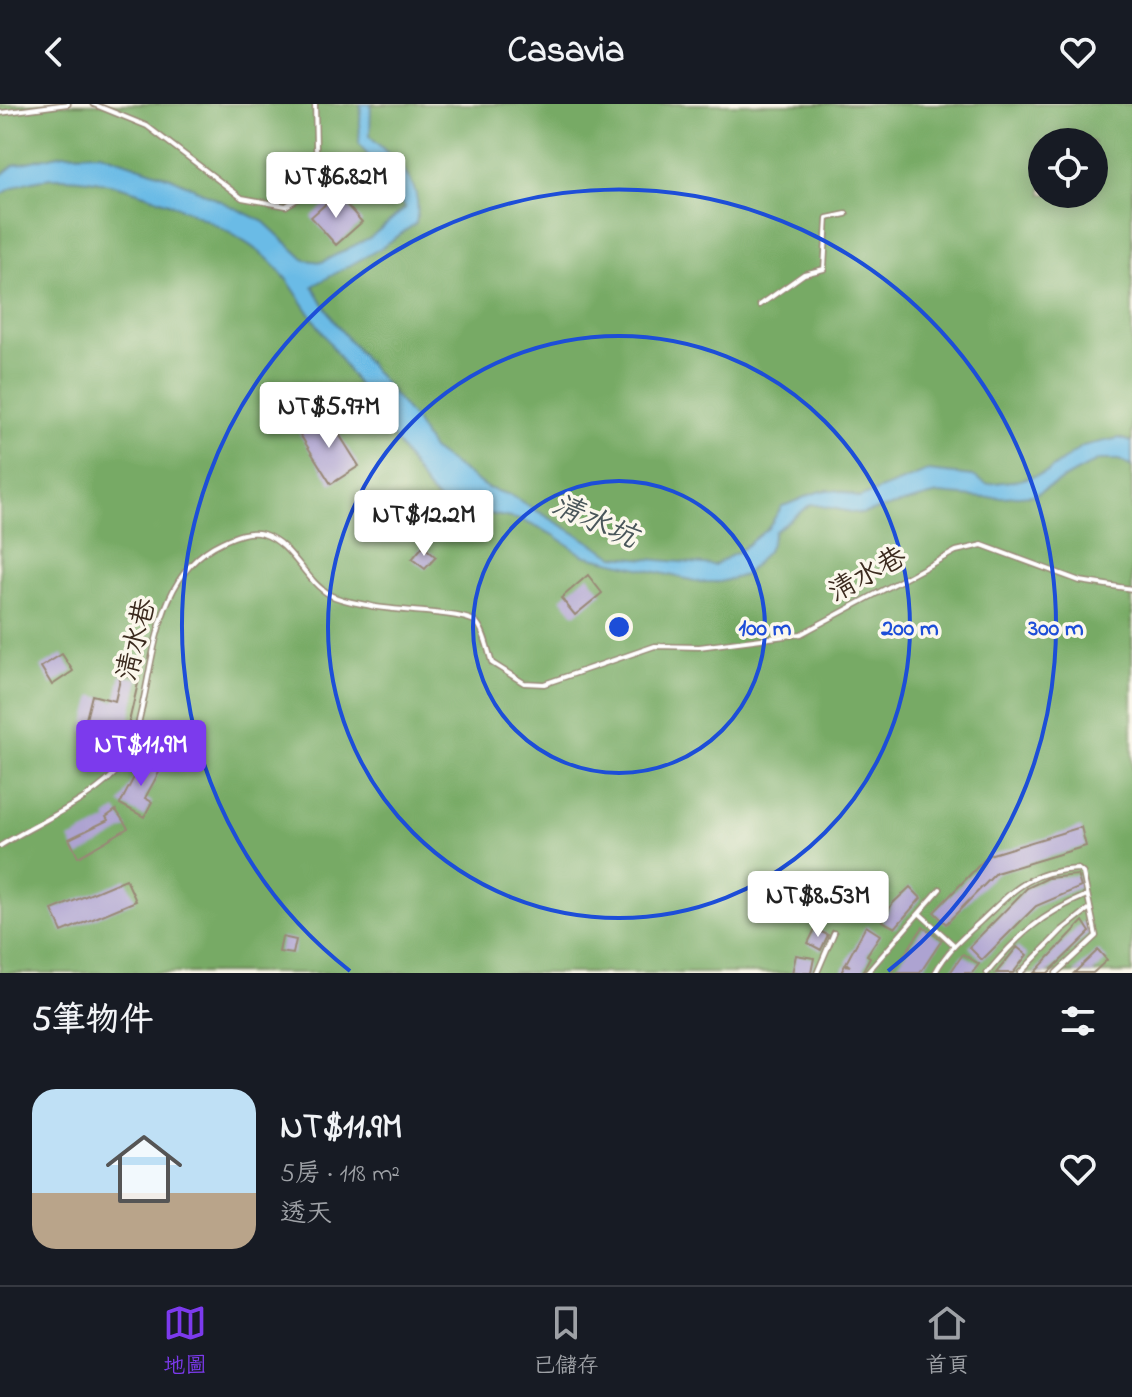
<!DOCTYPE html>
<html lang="zh-TW">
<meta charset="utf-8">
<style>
:root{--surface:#171b24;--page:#242831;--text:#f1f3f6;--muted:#9ea1a6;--line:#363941;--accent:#7c3aed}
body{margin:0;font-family:"Indie Flower","LXGW WenKai TC",sans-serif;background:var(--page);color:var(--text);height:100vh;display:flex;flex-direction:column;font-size:30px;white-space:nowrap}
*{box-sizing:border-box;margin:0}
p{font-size:26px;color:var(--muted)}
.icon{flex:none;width:44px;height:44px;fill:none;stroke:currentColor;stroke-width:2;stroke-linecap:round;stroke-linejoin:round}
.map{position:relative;height:869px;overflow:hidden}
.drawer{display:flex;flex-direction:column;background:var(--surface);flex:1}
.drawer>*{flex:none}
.buttons{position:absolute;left:1028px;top:24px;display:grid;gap:16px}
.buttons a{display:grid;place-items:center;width:80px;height:80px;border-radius:50%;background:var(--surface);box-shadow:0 4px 20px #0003;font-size:40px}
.price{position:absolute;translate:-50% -68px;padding:0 18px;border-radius:8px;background:#fff;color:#222;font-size:26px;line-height:52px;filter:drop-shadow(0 2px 4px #0008)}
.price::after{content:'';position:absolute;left:50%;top:48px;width:24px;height:18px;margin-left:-12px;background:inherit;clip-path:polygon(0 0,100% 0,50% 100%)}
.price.selected{background:var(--accent);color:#fff}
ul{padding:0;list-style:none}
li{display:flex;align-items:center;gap:24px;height:200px;padding:0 32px}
li span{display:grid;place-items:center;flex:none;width:224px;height:160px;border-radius:24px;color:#555}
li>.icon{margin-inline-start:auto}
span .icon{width:96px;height:96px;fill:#fffc;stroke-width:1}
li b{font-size:34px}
h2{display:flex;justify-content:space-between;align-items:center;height:96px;padding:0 32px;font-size:34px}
header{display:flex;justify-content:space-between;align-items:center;height:104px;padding:0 32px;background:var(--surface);font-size:36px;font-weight:700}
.menu{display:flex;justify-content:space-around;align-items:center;height:112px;border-top:2px solid var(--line);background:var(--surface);font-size:22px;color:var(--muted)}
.menu a{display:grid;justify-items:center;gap:4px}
.menu .selected{color:var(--accent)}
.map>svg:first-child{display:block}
</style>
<header><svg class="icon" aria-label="back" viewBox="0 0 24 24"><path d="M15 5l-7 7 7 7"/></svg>Casavia<svg class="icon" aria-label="heart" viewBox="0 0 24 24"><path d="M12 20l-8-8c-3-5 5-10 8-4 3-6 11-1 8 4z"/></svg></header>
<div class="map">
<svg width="1132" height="869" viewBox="0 0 1132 869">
<rect width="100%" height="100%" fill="#fbf7ec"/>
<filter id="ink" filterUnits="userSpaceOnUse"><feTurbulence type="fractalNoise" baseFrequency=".0125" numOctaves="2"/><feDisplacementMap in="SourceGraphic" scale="16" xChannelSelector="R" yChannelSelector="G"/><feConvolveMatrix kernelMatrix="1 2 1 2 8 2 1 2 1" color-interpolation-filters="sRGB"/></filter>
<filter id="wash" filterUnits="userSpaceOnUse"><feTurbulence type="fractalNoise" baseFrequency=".006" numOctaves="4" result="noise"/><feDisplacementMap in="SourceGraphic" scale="32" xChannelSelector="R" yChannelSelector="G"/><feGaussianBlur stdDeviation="1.8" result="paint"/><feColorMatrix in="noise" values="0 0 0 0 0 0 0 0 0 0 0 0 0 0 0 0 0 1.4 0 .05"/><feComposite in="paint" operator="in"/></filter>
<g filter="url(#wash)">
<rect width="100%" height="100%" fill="#f5e7cf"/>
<path fill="#77aa65" stroke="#596a42" stroke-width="2" fill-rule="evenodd" d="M0,0H1132V869H0ZM1042,38H1094V90H1042Z"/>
<path fill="#6abbe6" stroke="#527282" stroke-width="2" d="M361,0H371L370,32C396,58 425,78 416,119L381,144L313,182L335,219L414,315L432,345L487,384L510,391L614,452L714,461L738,448L768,424L782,402C815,392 821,376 859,394L928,367L973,372L987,380L1020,376L1047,368L1083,342L1119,334L1132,338V363L1119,356H1099L1034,391L986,394L938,390L861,410L811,400L775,427L769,445L745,471L720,478H699L583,451L554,431L521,416L443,401L427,384L288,177C280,168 272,157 262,150C206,108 63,42 0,92V72L14,61L63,50L100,49L173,74L264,118L305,156L322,158L371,133L405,104L359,39Z"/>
<g id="blocks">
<path fill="#ada3d1" d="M337,90L362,118L336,141L311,113Z
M327,311L359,362L331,380L299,329Z
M423,442L436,453L425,465L412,455Z
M588,471L602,489L575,511L561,494Z
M62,550L73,567L52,581L41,563Z
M121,571L139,575L126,631L104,626L102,632L83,627L92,591L115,597Z
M144,654L162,663L145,694L152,698L144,713L120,700Z
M116,706L128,724L78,753L69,735L108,716L106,713Z
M1081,723L1086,742L996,769L946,820L934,808L989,751Z
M1077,771L1081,783L1036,802L982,856L969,843L1027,784L1048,774Z
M126,775L136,797L62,828L52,806Z
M910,783L921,794L895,824L882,817L892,800Z
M1083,817L1090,828L1048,869H1034Z
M866,822L880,831L867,851L870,853L862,869H841L845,861L850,862L846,859Z
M923,823L942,836L920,869H892Z
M815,825L828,831L821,846L808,839Z
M282,833L296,836L293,850L279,848Z
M1017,843L1027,851L1013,869H996Z
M1098,846L1107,856L1093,869H1074Z
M963,850L979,860L972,869H950Z
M796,851L814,854L811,869H792Z"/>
</g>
</g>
<g filter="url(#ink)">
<use href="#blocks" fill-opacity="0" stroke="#988876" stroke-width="2"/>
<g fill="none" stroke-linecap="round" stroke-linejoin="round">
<defs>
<path id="lane" d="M93,0L147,22L242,94L286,102L317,83L315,0
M0,9L68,0
M760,201L804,170L824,165L827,114L846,110
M0,742C36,719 96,695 121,662C133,647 136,629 140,612C155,550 157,468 222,438C235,432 249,426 263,430C292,439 304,476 330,491C341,497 358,499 371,502C392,507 466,508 477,519C485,528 488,547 492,559L524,579L544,580L655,542L699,543L801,530L956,447L982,441L1080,477L1132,485
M919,809L954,841
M817,869L834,829
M867,869L940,785
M935,869C947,847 963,833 981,817C1015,785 1029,767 1078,765L1083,769L1096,832L1056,869
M987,869C1018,831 1042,810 1087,791
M1020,869L1062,826L1090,804"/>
</defs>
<use href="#lane" stroke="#988876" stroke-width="7"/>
<use href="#lane" stroke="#fff" stroke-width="4"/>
</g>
</g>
<g fill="none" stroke="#1d4ed8" stroke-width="4">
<circle cx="619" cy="523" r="146"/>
<circle cx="619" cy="523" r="291"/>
<path d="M350 867A437 437 0 1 1 888 867"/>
</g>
<g text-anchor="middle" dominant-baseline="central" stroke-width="7" stroke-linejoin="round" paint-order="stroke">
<g font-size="28" fill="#3b2a1e" stroke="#fbf7ec">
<text transform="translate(868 472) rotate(-29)">清水巷</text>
<text transform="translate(138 536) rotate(-76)">清水巷</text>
</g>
<g font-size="30" font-style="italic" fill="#49565a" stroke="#fbf7ec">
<text transform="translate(594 419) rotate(24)">清水坑</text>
</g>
</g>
<circle cx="619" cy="523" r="12" fill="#1d4ed8" stroke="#fbf7ec" stroke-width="4"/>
<g font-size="24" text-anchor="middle" font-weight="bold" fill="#1d4ed8" stroke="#fbf7ec" stroke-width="7" stroke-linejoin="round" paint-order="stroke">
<text x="765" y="531">100 m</text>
<text x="910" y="531">200 m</text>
<text x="1056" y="531">300 m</text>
</g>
</svg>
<div class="buttons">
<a><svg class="icon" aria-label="locate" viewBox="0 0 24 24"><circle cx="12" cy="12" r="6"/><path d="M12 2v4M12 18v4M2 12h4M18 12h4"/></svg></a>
</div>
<b class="price" style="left:336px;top:116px">NT$6.82M</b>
<b class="price" style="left:329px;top:346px">NT$5.97M</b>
<b class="price" style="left:424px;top:454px">NT$12.2M</b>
<b class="price selected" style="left:141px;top:684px">NT$11.9M</b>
<b class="price" style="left:818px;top:835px">NT$8.53M</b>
</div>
<section class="drawer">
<h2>5筆物件<svg class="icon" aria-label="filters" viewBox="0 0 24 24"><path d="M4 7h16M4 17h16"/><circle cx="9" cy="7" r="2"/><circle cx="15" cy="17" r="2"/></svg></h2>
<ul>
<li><span style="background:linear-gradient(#bfe0f5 65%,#b9a48a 0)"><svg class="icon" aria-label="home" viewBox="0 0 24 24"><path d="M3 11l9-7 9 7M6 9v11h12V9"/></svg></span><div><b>NT$11.9M</b><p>5房 · 118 m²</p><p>透天</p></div><svg class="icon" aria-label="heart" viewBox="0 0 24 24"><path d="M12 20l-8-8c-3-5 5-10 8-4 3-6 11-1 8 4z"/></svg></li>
</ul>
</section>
<nav class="menu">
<a class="selected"><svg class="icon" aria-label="map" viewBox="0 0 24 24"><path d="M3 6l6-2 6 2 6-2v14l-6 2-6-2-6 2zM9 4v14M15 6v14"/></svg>地圖</a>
<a><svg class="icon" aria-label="saved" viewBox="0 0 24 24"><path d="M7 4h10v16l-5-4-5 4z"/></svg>已儲存</a>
<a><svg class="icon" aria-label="home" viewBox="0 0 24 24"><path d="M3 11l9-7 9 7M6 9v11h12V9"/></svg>首頁</a>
</nav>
